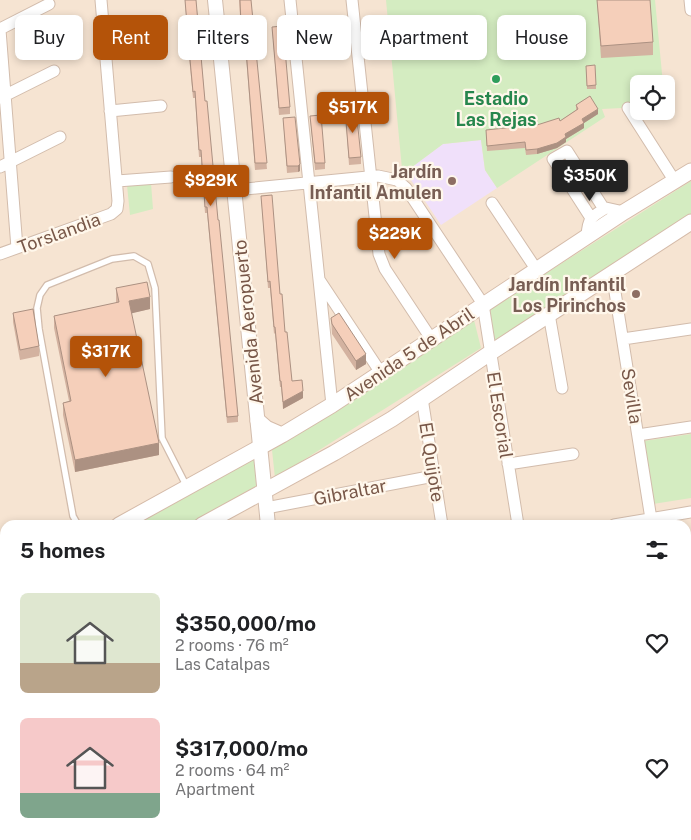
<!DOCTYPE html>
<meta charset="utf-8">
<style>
:root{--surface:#fff;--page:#f2f2f2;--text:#202124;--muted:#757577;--accent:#b45309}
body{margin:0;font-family:"Public Sans",sans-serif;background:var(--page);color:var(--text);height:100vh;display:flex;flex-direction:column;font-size:19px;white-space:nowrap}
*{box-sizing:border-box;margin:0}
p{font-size:16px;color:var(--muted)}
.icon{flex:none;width:28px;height:28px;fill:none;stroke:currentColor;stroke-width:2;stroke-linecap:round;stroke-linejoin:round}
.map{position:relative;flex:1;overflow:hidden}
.drawer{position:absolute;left:0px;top:520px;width:691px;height:320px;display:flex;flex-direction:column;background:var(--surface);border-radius:15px 15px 0 0;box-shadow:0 2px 8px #0003}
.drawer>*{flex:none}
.hud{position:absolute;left:15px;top:15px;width:661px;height:45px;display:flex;gap:10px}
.buttons{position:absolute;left:630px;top:75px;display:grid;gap:10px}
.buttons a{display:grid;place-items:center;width:45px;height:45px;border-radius:8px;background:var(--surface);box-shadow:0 2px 8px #0003;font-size:25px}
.price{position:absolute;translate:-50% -42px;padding:0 11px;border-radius:5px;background:var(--accent);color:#fff;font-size:16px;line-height:32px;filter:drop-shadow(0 1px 2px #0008)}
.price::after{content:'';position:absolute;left:50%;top:30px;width:15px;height:11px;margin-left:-8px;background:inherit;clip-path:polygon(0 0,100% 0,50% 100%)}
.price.selected{background:#222;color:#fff}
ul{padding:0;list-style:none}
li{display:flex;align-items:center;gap:15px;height:125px;padding:0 20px}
li span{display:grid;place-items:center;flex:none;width:140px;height:100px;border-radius:8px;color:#555}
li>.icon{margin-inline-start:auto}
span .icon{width:60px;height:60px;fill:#fffc;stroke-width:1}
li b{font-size:21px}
h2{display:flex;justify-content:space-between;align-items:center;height:60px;padding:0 20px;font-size:21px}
.pill{padding:0 18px;border-radius:8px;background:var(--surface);box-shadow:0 2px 8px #0003;font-size:18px;line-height:45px}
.pill.selected{background:var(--accent);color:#fff}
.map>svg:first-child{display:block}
</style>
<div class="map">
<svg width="691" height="840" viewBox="0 0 691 840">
<rect width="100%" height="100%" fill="#fef3e4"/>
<path fill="#f6e4d2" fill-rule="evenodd" d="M0,0H691V840H0ZM639,84H666V111H639ZM5,525H686V835H5Z"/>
<path fill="#f0e0fa" d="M481,140L485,170L497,188L441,225L407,174L408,170L443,144Z
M5,829V835H61L60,840H0V832Z"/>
<path fill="#d4ecc1" d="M386,0H655L663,84H639V98L622,108L602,109L605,117L497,188L485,170L481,140L443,144L408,170L402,169Z
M691,181V216L494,342L490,309Z
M151,183L153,209L130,215L127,185Z
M474,320L481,348L275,478L272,450Z
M691,434V498L653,504L644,441Z
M255,456L256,486L187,525H131Z
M5,595V630L0,633V598Z"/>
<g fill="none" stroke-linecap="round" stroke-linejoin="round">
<defs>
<path id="service" d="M78,525L73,516L39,329L37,308L40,295L47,285L112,259L134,256L148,264L155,288L162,438L187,487"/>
<path id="minor" d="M290,0L332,405
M352,0L379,254L385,269L432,340
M690,0L691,10
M0,29L49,4
M0,30L17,248
M104,39L154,35
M0,98L54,71
M628,108L674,180
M110,111L161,106
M0,167L60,137
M117,181L171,177
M235,190L378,176L397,180L406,188L483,304L518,525
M492,203L536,269
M591,218L553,159L567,151L604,209
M587,236C588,218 591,217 606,208L624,212
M0,254L111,214L117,209L118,201L101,0
M612,273L651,519
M320,281L381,373
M549,314L562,388
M623,339L691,329
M422,398L442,525
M638,435L691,427
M508,464L573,454
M266,508L434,476
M614,525L691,512
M686,649L691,648
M0,742L5,739
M0,824L5,821
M68,840L69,835
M193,840L194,835
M353,840L354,835
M423,840L424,835
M496,840L497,835
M565,840L566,835
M641,840L642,835"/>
<path id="tertiary" d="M215,0L268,525
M269,840L270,835"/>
<path id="secondary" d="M258,421L266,428L282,435
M119,525L282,435L332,405L624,212L691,171
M202,525L334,453L392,419L490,353L691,222
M0,591L5,589
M0,637L5,634"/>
</defs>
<use href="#service" stroke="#d2bcac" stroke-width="8"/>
<use href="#minor" stroke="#d2bcac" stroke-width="13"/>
<use href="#tertiary" stroke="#d2bcac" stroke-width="16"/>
<use href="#secondary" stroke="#d5bba9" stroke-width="17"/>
<use href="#service" stroke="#fff" stroke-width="5.5"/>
<use href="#minor" stroke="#fff" stroke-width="11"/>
<use href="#tertiary" stroke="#fff" stroke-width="14"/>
<use href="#secondary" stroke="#fff" stroke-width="15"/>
</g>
<path fill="#d3b2a0" d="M185,0H196L205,101L238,416V422L227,423L207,213H205L201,157H199L195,98H193L189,56Z
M239,0H251L267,169L255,170L244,31H241Z
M597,0H650L653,42V55L601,58Z
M272,27L290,107V114L279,115Z
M586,66L596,85V89H587Z
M576,105L598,114L584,123V128L566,139V142L557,148L537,154L526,155L525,148L487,151L486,130L515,127L514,119L530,120L537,125L560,121L576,110Z
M345,110L361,157V164L349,165Z
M310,116L325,163V169L315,170Z
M283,118L300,171L298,172L287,173Z
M261,196L280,294L292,381L303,398L283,409L281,387H280L275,333L274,334L270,288H268Z
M116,288L150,309L131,313L159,455L75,472L63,415V403L69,401L54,328V316L116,303Z
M13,313L39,346V356L20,360L13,322Z
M331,318L366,364L356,370L332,334Z
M5,656V698H1L0,704V660Z"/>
<path fill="#ac9182" d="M598,109V114L584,123V128L566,139V142L557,148L537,154V149L565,134L582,119Z
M300,164V171L298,172V166Z
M150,297V309L129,314V301Z
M366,354V364L356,370V361Z
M303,391V398L283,409V402Z
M159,443V455L75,472V460Z
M1,688V698L0,704V694Z"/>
<path fill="#f5cfba" stroke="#ac9182" d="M185,0H196L205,101H207L218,220H219L238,416L227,417L207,207H205L201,150H199L195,91L193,92L189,49Z
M240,0H251L267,163H255L244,24L241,25Z
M597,0H650L653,42L601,46Z
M283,26L290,107L279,108L272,27Z
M595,65L596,85L587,86L586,66Z
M590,96L598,109L582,119L584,123L565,134L566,137L557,143L537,149L526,150L525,142L487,146L486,130L515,127L514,119L530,118V120H537V125L559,118L560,121L578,109L576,105Z
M356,109L361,157L349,158L345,110Z
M321,115L325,163H315L310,116Z
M295,117L300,164L298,166H287L283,118Z
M272,195L280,294H282L285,332H287L292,381L302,380L303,391L283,402L281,381H280L275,327H274L270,281L268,282L261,196Z
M147,282L150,297L129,301L159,443L75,460L63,403L71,401L54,316L119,302L116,288Z
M33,309L39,346L20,350L13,313Z
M339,313L366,354L356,361L332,324L331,318Z
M1,656H5V689L1,688L0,694V660Z"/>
<circle fill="#2e9e5b" stroke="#fff7eb" stroke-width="2" cx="496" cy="79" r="5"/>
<g fill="#8d6e63" stroke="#fff7eb" stroke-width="2">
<circle cx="452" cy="181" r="5"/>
<circle cx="636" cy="294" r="5"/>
</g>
<g text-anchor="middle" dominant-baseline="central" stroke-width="4.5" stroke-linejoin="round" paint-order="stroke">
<g font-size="18" font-weight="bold" fill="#27864d" stroke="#fff7eb">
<text x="496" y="98">Estadio<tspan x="496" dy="21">Las Rejas</tspan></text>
</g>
<g font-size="18" font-weight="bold" fill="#785e54" stroke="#fff7eb" text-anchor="end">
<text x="442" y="171">Jardín<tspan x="442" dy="21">Infantil Amulen</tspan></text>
<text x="626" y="284">Jardín Infantil<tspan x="626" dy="21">Los Pirinchos</tspan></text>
</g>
<g font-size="18" fill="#785748" stroke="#fff7eb">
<text transform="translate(59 233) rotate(-20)">Torslandia</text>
<text transform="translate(248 322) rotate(-96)">Avenida Aeropuerto</text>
<text transform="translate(409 354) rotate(-34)">Avenida 5 de Abril</text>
<text transform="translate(632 396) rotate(81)">Sevilla</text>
<text transform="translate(500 415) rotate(81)">El Escorial</text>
<text transform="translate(432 462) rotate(81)">El Quijote</text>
<text transform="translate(350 492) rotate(-11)">Gibraltar</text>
</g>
</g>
</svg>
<div class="buttons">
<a><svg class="icon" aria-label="locate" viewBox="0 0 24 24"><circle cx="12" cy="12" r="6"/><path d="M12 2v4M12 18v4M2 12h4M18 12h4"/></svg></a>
</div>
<b class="price" style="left:353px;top:134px">$517K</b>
<b class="price selected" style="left:590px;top:202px">$350K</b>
<b class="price" style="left:211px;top:207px">$929K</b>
<b class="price" style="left:395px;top:260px">$229K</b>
<b class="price" style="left:106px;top:378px">$317K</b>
<div class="hud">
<a class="pill">Buy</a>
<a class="pill selected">Rent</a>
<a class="pill">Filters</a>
<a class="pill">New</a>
<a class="pill">Apartment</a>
<a class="pill">House</a>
</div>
<section class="drawer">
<h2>5 homes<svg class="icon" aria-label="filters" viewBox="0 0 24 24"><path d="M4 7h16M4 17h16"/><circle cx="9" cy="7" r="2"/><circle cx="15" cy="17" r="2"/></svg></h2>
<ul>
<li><span style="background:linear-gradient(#dfe7d0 70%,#b9a48a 0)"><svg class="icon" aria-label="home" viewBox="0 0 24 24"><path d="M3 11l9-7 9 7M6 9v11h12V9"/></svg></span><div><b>$350,000/mo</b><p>2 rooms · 76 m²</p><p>Las Catalpas</p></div><svg class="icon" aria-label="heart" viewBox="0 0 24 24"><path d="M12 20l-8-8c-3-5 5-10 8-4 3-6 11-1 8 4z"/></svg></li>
<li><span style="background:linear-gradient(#f6c9c9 75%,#7fa58c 0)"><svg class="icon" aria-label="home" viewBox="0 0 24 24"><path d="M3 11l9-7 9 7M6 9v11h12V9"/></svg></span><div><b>$317,000/mo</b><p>2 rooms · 64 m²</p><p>Apartment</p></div><svg class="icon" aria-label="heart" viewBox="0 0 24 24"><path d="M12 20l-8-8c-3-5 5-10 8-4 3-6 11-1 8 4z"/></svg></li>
</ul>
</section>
</div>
